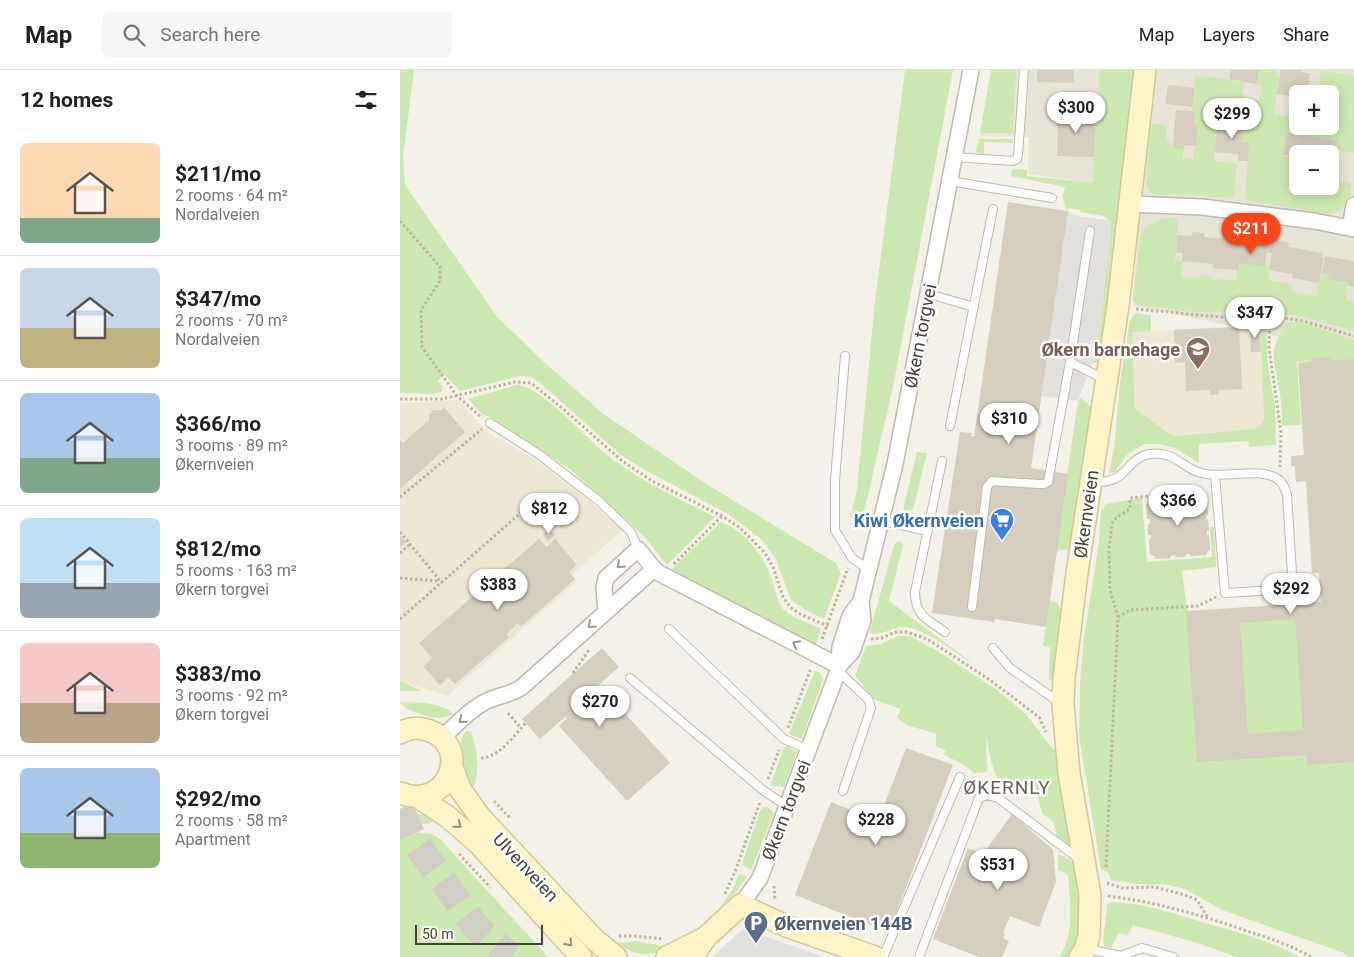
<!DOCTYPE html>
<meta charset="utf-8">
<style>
:root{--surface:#fff;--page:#f6f6f6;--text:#222;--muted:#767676;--line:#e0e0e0;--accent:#fa471a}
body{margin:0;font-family:Roboto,sans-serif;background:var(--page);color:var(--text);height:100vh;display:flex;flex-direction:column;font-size:19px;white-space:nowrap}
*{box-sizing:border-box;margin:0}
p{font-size:16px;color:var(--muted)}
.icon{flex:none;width:28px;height:28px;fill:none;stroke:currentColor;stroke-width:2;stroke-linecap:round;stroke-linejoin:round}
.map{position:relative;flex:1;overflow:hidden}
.panel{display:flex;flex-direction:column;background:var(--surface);width:400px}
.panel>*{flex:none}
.buttons{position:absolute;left:889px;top:15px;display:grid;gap:10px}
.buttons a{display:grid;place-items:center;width:50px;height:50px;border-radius:8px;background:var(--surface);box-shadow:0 2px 12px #0003;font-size:25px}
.scale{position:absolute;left:15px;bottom:12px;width:128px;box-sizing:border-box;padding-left:5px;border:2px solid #484237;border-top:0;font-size:14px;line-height:18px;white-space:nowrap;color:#484237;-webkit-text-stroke:4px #fff;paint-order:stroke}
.price{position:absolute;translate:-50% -42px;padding:0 11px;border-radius:18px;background:#fff;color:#222;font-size:16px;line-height:32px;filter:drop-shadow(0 1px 2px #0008)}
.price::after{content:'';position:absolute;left:50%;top:30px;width:15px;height:11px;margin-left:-8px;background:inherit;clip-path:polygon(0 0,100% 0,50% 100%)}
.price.on{background:var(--accent);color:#fff}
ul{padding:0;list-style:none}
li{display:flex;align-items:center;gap:15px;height:125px;padding:0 20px}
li+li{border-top:1px solid var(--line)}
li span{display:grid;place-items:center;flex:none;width:140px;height:100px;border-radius:8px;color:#555}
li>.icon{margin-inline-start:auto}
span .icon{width:60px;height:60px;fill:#fffc;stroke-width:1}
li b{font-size:21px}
h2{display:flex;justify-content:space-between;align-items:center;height:60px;padding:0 20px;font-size:21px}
header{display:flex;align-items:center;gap:30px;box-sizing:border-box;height:70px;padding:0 25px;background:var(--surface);border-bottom:1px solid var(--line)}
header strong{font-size:24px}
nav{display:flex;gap:28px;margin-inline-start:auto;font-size:18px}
.search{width:350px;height:45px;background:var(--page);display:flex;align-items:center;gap:12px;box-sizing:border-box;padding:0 18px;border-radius:8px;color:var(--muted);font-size:19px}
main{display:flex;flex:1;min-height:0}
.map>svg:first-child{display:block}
</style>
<header>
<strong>Map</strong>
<div class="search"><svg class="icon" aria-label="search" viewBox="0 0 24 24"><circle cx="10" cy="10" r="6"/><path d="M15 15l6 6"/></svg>Search here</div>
<nav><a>Map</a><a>Layers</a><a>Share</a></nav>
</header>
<main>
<section class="panel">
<h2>12 homes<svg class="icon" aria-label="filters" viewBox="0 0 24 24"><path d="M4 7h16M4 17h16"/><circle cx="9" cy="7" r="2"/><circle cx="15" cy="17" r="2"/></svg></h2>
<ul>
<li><span style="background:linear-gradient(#ffd9b3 75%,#7fa58c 0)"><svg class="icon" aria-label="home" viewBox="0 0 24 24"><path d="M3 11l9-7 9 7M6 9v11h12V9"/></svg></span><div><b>$211/mo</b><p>2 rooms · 64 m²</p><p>Nordalveien</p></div></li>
<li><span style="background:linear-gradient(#c9d6e8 60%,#c2b280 0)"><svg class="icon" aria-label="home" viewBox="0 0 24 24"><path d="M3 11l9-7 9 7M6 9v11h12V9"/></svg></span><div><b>$347/mo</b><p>2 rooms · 70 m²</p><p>Nordalveien</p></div></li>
<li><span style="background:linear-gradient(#a9c7e8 65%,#7fa58c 0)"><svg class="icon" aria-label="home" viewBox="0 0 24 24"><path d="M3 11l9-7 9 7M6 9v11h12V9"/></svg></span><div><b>$366/mo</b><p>3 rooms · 89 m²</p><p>Økernveien</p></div></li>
<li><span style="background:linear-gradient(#bfe0f5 65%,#9aa5b1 0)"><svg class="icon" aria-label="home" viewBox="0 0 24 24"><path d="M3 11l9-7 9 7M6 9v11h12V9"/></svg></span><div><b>$812/mo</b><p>5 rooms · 163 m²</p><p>Økern torgvei</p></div></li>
<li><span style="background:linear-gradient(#f6c9c9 60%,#b9a48a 0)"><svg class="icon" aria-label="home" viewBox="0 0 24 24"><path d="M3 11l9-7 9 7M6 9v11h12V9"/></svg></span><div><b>$383/mo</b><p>3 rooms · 92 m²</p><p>Økern torgvei</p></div></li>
<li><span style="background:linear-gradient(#a9c7e8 65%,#8fb573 0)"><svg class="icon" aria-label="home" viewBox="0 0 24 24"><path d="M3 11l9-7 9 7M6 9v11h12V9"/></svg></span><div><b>$292/mo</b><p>2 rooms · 58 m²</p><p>Apartment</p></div></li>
</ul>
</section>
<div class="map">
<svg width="954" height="887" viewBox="0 0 954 887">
<rect width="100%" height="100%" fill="#f4f1e9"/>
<path fill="#e8e4d7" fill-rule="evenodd" d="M592,0H954V283L734,235L732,231L742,120L628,104L629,67L580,66ZM898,24H930V56H898ZM898,84H930V116H898Z"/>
<path fill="#ede7d3" d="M860,255L864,348L861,355L854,359L773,366L735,339L732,262Z
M58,330L88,362L139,392L184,426L222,460L172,505L177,511L47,626L0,611V333Z"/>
<path fill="#cde9b2" d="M0,0H14L3,87L5,115L98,248L143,291L202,343L308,415L436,493L441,503L424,549L404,539L391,530L375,487L361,469L328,444L245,400L221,385L139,312L130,307L120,306L60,321L44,304L38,311L42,316V322L32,324L0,323Z
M505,0H553L494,312L463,447L450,448L457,419L475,231Z
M591,0H616L613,63H580Z
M699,0H737L702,290L697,293H693L700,260L711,153L704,146L680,142L681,140L669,138L667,141L662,127L665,117L611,106L612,99L627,100V106L693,113L695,44H698Z
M858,0H876L875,6L879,8L874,44L897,48L898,56H930V24H906L907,17L919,15L921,0L954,6V83L936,80L937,73L887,65L883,86L897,89L898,116H930V94L933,95L932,111L952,114C948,131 947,142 928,144L845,130L849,73L841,72L843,42L852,43L853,38H855L856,30H859L862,16L855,14Z
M795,6L804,8L808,6L844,13L842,26L844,27L841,41L810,40L817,44L818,50L814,91L837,94L834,128L780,124L754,125L749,121L746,114L751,54L767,55L766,71L771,73L772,77L783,78V88L793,89L798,55H794L795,42L791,37Z
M579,69H613V73L584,72V84L576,82Z
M770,148H778L775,190L782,191L781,207L800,208L801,204L809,205V208L813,209L814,211H818V209L836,210L838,193L865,194L869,195V210L892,215L891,222L916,227L922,203L929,204V208L948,212L947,218L948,219L946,230L954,232V261L905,247L866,241L792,242L739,235L733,231V228L741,164C746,153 759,150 770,148Z
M735,243L751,245V261L732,262L735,339L773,366L854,359L861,355L864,348L860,255L866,261L868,297L875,335L876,375L849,377L848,371L799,374V393L775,378L759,374H744L727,385L715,402L709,403L714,379L720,313L730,250Z
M887,252L904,253L954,270V289L897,292L901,355L882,356C882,346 882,336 880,325C875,293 866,282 887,252Z
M117,315C133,317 143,328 156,338C175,353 192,374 212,389C243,413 280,429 315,447L267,495L243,465L171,400L92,348L82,344L68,329Z
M681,328L691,337L693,346L673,476L668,479L656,481L678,331Z
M517,382L527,383L514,436L511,440H504V436Z
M742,428L747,492L812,487L810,457H814L816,497L782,501L788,548L954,540V887H947L944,883L822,840L785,819L764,814H737L711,810L708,803L701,799L679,666L680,612L684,568L699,472L701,442L706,434Z
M321,452C345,460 364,487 372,510C375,519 377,532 383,539C393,549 409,553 421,559L415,576L273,504L272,499Z
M497,472H500L503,475L489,531L574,594C555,583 527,560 506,557C494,556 484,565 472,564L470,561L494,475Z
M649,531L657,532L661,542L657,606L649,611L650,577L643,576Z
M498,566H510L539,582L597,620L626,644L651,677L661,685L673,777L671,778L657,770L654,752L642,743L636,719L608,724C592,705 590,687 586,664L587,702L574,703C563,693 555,691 543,684L546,681L536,676V664L507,655L497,648L501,639L475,630L455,606L466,576L481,574Z
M415,601L420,603L423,609L402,669L389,664Z
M0,611L22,621H0Z
M1,632C17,632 40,632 52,643V645C34,652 16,644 0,634Z
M66,661L71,662C77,678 80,699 74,716H72C64,700 53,676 66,661Z
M387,676L397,682L384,717L370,716L384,678Z
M363,737H367L374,743L351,800L342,795L343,791L360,741Z
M11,743L25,745L36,751C26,757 11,753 0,753V745Z
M0,761L32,764L40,769L148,887H0Z
M658,784C662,786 669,789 672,792C685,805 682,853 677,869C675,875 671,881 668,887H659C675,865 670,831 668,805L658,800Z
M339,804L347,806L326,836L309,852L333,819Z
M711,832C743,833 772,843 802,852C832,860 873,872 900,887H836L801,874L733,855L727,865L719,863L711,878L704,876C702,864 707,848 707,835Z
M237,871L268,877C248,887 238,887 219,874V873Z"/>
<path fill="#e3e1dd" d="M667,141L676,146L707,150L711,153L700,260L693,293L678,331L641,326Z
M342,860H347L424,887H312Z"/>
<path fill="#d6cebe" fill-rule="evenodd" d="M637,0H674V13L637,12Z
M831,0H859L856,14L829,9Z
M881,0H901V2L910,4L907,24H898V27L877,24Z
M768,15L794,18L792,37L766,34Z
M776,40L795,41L794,55H798L796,76L784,75V79L773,78Z
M658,41L696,42L694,87L657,86Z
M818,50L844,53L842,72L849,73L848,91H838L839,84L815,82Z
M887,63L937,71L934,93H930V84H898V87L883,85Z
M608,132L668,141L631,398L668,404L646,557L595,549V552L532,543L560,362L572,363L571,366L574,367Z
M792,162L805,163L804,167L841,170L875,175L876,170L889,173L888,177L923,183L922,187H924L919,213L892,208L893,204L869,200L872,183L867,182L865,196L839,193L838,200L813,198V194L782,191L783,183L776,182L777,165L792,166Z
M925,186L954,191V217L948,216V212L928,209L929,204L922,203Z
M850,256H859L861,282H851Z
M839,257L842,319L819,320V324L810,325V320L786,321L785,292L775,293L774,260Z
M931,287V290L954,289V692L907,695L906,685L797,692L786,541L880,535V528L895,527V534L921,532L919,503H912L906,411L896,412L895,396H891V386L904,385L898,293L913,291V288ZM895,549L903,660L848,664L840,553Z
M44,337L65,362L0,419V370L3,373L29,350V345L33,340H41Z
M802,425V428L807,430L808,445L806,446V450L808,449L809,461H807V465H809L810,480L808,481L806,485L790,486V484L785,485L786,487H775V485L770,486V488L755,489V486L750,485L749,469H751V465H748V454H750V449H747L746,434L749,433L751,428L766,427L767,430H771V427L782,426V429L786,428V426Z
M149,459L155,465L148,471L143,465Z
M0,466L6,472L0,477Z
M139,469L147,477L155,469L177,495L169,502L175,509L121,557L118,553L106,564L109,567L55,614L48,607L40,615L23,596L32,588L19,573L73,526L77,530L89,520L85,516Z
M202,578L219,597L192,621L195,624L202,618L270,693L227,731L159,656L167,648L165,647L140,669L122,649Z
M506,678L553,695L489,862L395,825L431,732L478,751Z
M612,744L653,780L656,812L639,857L610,846L603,863L605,864L603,868L609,871L602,887H579L533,869L568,778L583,784Z"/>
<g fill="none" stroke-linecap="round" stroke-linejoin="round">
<path stroke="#d2cec5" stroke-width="28" stroke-dasharray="28 14" stroke-linecap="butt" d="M0,739L13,769L76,857L111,887"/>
<defs>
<path id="lane" d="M554,87L613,91L617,89L618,85L624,0
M550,111L652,128
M690,161L670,292L706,310
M529,224L574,237
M445,286L435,410V460L452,488L469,500
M90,353L140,385L199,431L231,462L238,479
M550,356L593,139
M542,391L515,522C515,546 527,549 545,562
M692,413C701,412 711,412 718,407C729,399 734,387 749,384C774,380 780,397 801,403C824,409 855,398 874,407C882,410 885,417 887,425L893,519L825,523L815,406
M482,451L528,461
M572,537L587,417L592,411L639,414H644L648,412L670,292
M269,559L384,669L409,680
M593,578L610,598L659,632
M438,601L468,629L471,638L443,721
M230,608L364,721L387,736
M688,879L721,886L742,878L773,887
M483,887L560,707
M519,887L579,728L587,725L598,728L679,789"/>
<path id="street" d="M730,134L802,137L914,151L954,159
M950,158L954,135
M206,541L204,518L206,508L238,479L254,499L259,503L439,596
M439,596L452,582L463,550L461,531
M42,668C56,655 71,638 89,630C100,625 111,625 122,617L254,499
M341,835L360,808L438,601L440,577L450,546L461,531L495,394L571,0"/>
<path id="secondary" d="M0,663C10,657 20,657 30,661C73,677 47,742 0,723
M52,697L60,719L80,747L193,868L216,887
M18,727L48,747L79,774L181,887
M267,887L303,869
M292,887L306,867L341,835L386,856L475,887
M680,887L685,879L689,866L690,825L669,703L663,634L664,608L677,503L718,236L745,0"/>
</defs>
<use href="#lane" stroke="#c0baab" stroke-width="10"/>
<use href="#street" stroke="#c0baab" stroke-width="18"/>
<use href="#secondary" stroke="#d4c799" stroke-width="24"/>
<path stroke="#c2b69c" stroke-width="3" stroke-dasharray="2.5 2.5" stroke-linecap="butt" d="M0,151L40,197V211L21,240L22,277L57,326L81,347
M736,239L820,247L870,246L903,251L954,266
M870,246L869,278L881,362L880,397
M0,329H42L115,312L131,313L162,338L221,390L252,411L322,446L339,457L365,483L373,497L383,527L390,537L398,543L428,556
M0,427L82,359
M0,462L42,513
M0,483L10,474
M274,494L322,446
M0,508L39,511
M718,547L730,540L798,536L816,527
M0,549L132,433
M422,569L448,498
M471,569L482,568L496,562H507L527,569L590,610L639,647L646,662
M173,603L189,580
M108,643L121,658
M388,658L411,598
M81,688C100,687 113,666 126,653
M368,709L379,680
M94,731L110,748
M59,784L90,817
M706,797L717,569L718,547L710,520L709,480L712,453L716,448L730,439V428L805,421
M707,813L722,818L755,817L785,825L797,830L808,848
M374,816L375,830
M325,824L336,799L360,732
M708,826C756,832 801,845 847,861C869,868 891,875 911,887
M219,866H234L263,869"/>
<use href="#lane" stroke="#fff" stroke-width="8"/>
<use href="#street" stroke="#fff" stroke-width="15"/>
<use href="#secondary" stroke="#fff4c8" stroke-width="21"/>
</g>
<defs><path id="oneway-chevron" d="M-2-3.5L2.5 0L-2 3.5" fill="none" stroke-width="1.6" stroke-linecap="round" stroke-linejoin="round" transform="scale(1.25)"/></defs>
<g stroke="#9a9791">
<use href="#oneway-chevron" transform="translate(220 495) rotate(139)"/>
<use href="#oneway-chevron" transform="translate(191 555) rotate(138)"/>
<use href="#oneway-chevron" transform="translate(396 574) rotate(-153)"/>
<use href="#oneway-chevron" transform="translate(62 650) rotate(139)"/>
</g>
<g stroke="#9a9278">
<use href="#oneway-chevron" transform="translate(58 755) rotate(40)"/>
<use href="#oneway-chevron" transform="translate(169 873) rotate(48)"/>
</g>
<defs>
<symbol id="school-pin" viewBox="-11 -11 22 30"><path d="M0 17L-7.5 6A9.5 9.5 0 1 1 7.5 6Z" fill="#8d6e63" stroke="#fff"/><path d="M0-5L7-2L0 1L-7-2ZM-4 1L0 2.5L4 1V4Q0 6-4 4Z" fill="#fff"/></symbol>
<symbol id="supermarket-pin" viewBox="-11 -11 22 30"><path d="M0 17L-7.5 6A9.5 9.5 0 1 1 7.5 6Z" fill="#3f7fe0" stroke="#fff"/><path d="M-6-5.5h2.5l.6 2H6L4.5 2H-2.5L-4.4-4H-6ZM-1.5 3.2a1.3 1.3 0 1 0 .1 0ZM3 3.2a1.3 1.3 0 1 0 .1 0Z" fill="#fff"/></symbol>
<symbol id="parking-pin" viewBox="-11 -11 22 30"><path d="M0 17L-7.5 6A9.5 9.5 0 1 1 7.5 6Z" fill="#5c6f8a" stroke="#fff"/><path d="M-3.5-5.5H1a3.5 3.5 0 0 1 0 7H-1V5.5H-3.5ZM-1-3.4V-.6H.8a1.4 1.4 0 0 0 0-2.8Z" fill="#fff"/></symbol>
</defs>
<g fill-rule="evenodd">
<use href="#school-pin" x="784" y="265" width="28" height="38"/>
<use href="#supermarket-pin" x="588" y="436" width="28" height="38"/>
<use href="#parking-pin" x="342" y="839" width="28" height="38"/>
</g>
<g text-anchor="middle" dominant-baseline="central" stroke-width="5" stroke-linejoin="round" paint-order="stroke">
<g font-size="18" fill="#484237" stroke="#fff">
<text transform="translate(520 266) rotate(-79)">Økern torgvei</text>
<text transform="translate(686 444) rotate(-82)">Økernveien</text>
<text transform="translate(386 740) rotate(-69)">Økern torgvei</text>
<text transform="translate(126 797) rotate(47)">Ulvenveien</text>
</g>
<g font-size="18" font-weight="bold" fill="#785e54" stroke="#fff" text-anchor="end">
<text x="780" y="279">Økern barnehage</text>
</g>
<g font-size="18" font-weight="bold" fill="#366cbe" stroke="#fff" text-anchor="end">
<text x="584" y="450">Kiwi Økernveien</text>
</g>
<g font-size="18" font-weight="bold" fill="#4e5e75" stroke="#fff" text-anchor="start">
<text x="374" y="853">Økernveien 144B</text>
</g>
<g font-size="19" letter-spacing="1" fill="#6b614e" stroke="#fff">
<text x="607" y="717">ØKERNLY</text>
</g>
</g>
</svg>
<div class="buttons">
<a>+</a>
<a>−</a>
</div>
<div class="scale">50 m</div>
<b class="price" style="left:676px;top:64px">$300</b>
<b class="price" style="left:832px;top:70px">$299</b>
<b class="price on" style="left:851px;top:185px">$211</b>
<b class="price" style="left:855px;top:269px">$347</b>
<b class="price" style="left:609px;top:375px">$310</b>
<b class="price" style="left:778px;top:457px">$366</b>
<b class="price" style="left:149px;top:465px">$812</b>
<b class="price" style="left:98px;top:541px">$383</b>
<b class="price" style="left:891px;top:545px">$292</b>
<b class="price" style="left:200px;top:658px">$270</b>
<b class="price" style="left:476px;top:776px">$228</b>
<b class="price" style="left:598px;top:821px">$531</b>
</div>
</main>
